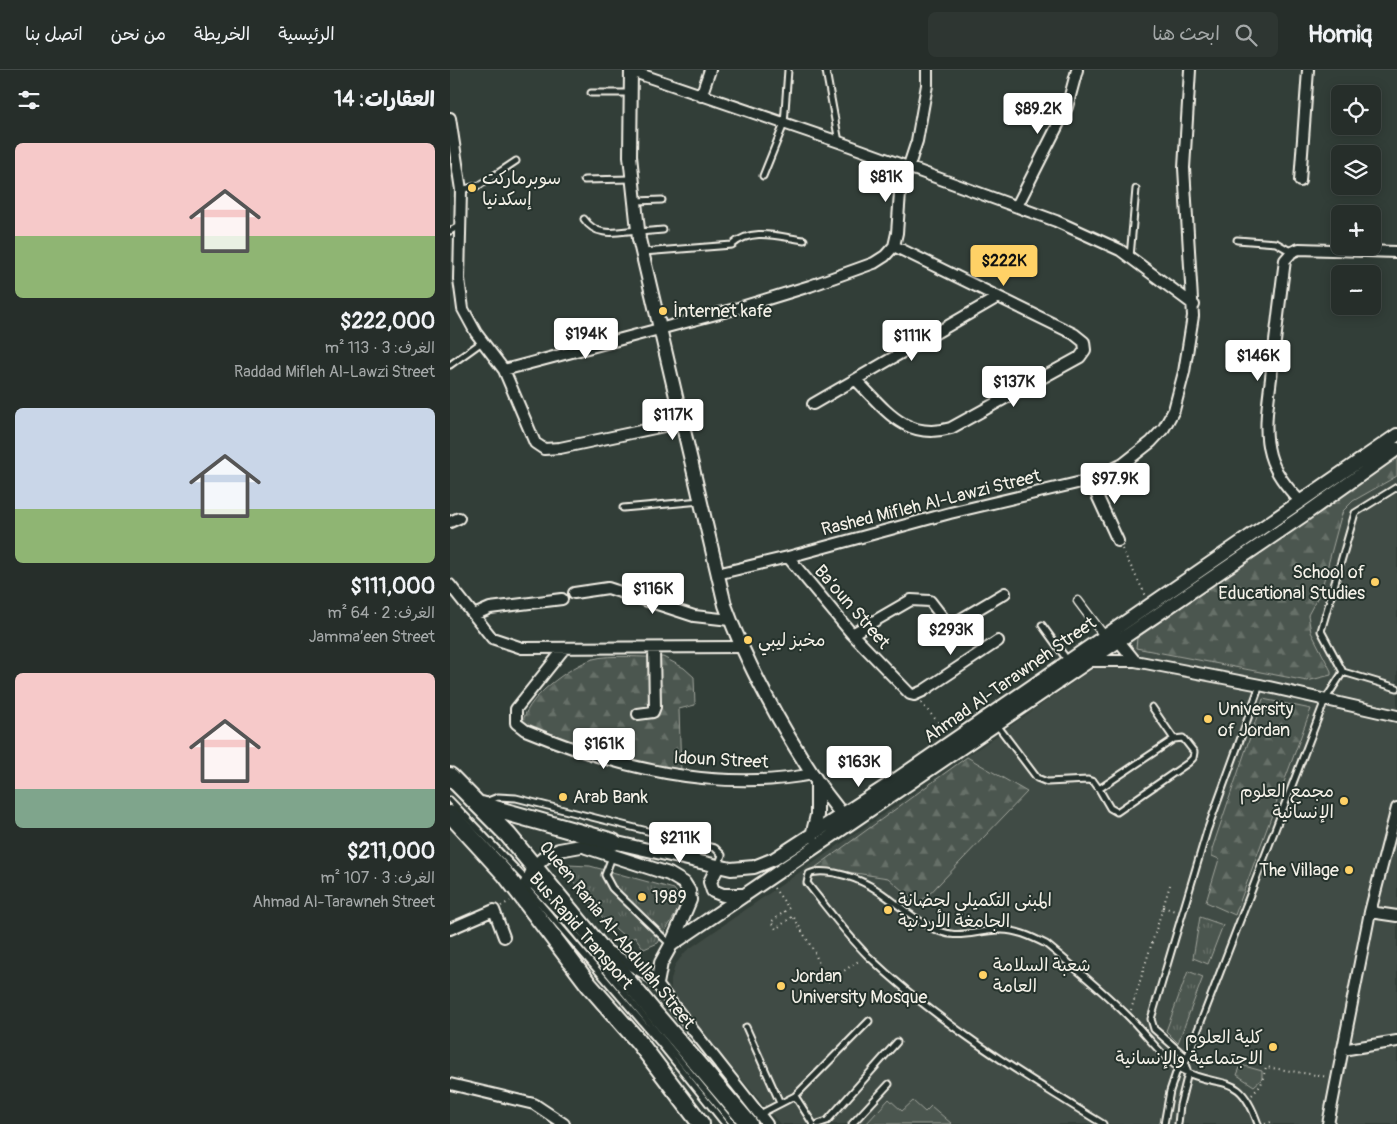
<!DOCTYPE html>
<html lang="ar">
<meta charset="utf-8">
<style>
:root{--surface:#262e2a;--page:#2e3632;--text:#f1f3f6;--muted:#a4a8a8;--line:#424a47;--accent:#ffd166}
body{margin:0;font-family:Pangolin,"Playpen Sans Arabic",sans-serif;background:var(--page);color:var(--text);direction:rtl;height:100vh;display:flex;flex-direction:column;font-size:19px;white-space:nowrap}
*{box-sizing:border-box;margin:0}
p{font-size:16px;color:var(--muted)}
.icon{flex:none;width:28px;height:28px;fill:none;stroke:currentColor;stroke-width:2;stroke-linecap:round;stroke-linejoin:round}
.map{position:relative;flex:1;overflow:hidden;direction:ltr}
.sheet{display:flex;flex-direction:column;background:var(--surface);width:450px}
.sheet>*{flex:none}
.buttons{position:absolute;left:881px;top:15px;display:grid;gap:10px}
.buttons a{display:grid;place-items:center;width:50px;height:50px;border-radius:8px;background:var(--surface);box-shadow:0 2px 12px #0003,0 0 0 1px var(--line);font-size:25px}
.price{position:absolute;translate:-50% -42px;padding:0 11px;border-radius:5px;background:#fff;color:#222;font-size:16px;line-height:32px;filter:drop-shadow(0 1px 2px #0008)}
.price::after{content:'';position:absolute;left:50%;top:30px;width:15px;height:11px;margin-left:-8px;background:inherit;clip-path:polygon(0 0,100% 0,50% 100%)}
.price.current{background:var(--accent);color:#111}
ul{padding:0;list-style:none}
li{display:grid;align-content:center;gap:10px;height:265px;padding:0 15px}
li span{display:grid;place-items:center;height:155px;border-radius:8px;color:#555}
li>.icon{margin-inline-start:auto}
span .icon{width:90px;height:90px;fill:#fffc;stroke-width:1}
li b{font-size:21px}
h2{display:flex;justify-content:space-between;align-items:center;height:60px;padding:0 15px;font-size:21px}
header{display:flex;align-items:center;gap:30px;box-sizing:border-box;height:70px;padding:0 25px;background:var(--surface);border-bottom:1px solid var(--line)}
header strong{font-size:24px}
nav{display:flex;gap:28px;margin-inline-start:auto;font-size:18px}
.search{width:350px;height:45px;background:var(--page);display:flex;align-items:center;gap:12px;box-sizing:border-box;padding:0 18px;border-radius:8px;color:var(--muted);font-size:19px}
main{display:flex;flex:1;min-height:0}
.map>svg:first-child{display:block}
</style>
<header>
<strong>Homiq</strong>
<div class="search"><svg class="icon" aria-label="search" viewBox="0 0 24 24"><circle cx="10" cy="10" r="6"/><path d="M15 15l6 6"/></svg>ابحث هنا</div>
<nav><a>الرئيسية</a><a>الخريطة</a><a>من نحن</a><a>اتصل بنا</a></nav>
</header>
<main>
<div class="map">
<svg width="947" height="1054" viewBox="0 0 947 1054">
<defs>
<pattern id="grass-tufts" width="24" height="20" patternUnits="userSpaceOnUse" patternTransform="scale(1.25)"><rect width="24" height="20" fill="#4c564f"/><path d="M3 7l-1-3M5 7V3M7 7l1-3M15 17l-1-3M17 17v-4M19 17l1-3" fill="none" stroke="#666f68"/></pattern>
<pattern id="forest-firs" width="22" height="20" patternUnits="userSpaceOnUse" patternTransform="scale(1.25)"><rect width="22" height="20" fill="#4c564f"/><path d="M5 1l3.5 6h-7zM16 11l3.5 6h-7z" fill="#666f68"/></pattern>
</defs>
<rect width="100%" height="100%" fill="#323e38"/>
<filter id="ink" filterUnits="userSpaceOnUse"><feTurbulence type="fractalNoise" baseFrequency=".02" numOctaves="2"/><feDisplacementMap in="SourceGraphic" scale="10" xChannelSelector="R" yChannelSelector="G"/><feConvolveMatrix kernelMatrix="1 2 1 2 8 2 1 2 1" color-interpolation-filters="sRGB"/></filter>
<g filter="url(#ink)">
<path fill="#404b44" d="M947,388V1054H330L221,927V910L225,895L236,881Z"/>
<path fill="url(#grass-tufts)" stroke="#a0a49c" d="M118,795L140,796L224,819L231,829V835L208,873L194,879L185,867L179,870L153,848L115,801Z
M750,847L773,855L758,894L743,888Z
M738,901L753,907L728,973L716,961Z
M791,995L812,1001V1009L804,1016L787,1005Z"/>
<path fill="url(#forest-firs)" stroke="#a0a49c" d="M947,388V406L903,431L893,441L890,450L871,521L858,545L861,562L881,601V605L857,611L686,578L687,568Z
M213,587L234,598L244,607L245,635L229,639L231,703L197,698L73,655C72,630 121,596 143,589C159,584 195,588 213,587Z
M813,629L861,639L785,845L756,832L769,789L762,786V779Z
M517,687L577,722L469,835L438,808L366,797Z"/>
<path fill="#4c564f" stroke="#a0a49c" d="M439,1029L452,1041L463,1031L475,1042L481,1036L502,1054H416Z"/>
<g fill="none" stroke-linecap="round" stroke-linejoin="round">
<defs>
<path id="service" d="M376,1L389,72
M141,23H180
M313,106L334,54L338,0
M134,110L181,109
M11,120L30,115L66,91
M186,131L212,130
M134,149C147,168 166,162 187,160
M0,161L11,155
M189,162L213,160
M787,170L826,173L842,182
M193,182L282,175C302,157 329,167 354,170
M680,187L686,119
M0,295L32,272
M947,417L905,443L871,561L893,602L947,618
M173,438L251,431
M592,555L618,591
M702,637L724,669
M547,655L587,708L597,712L638,710L644,712L649,719L724,669L733,668L744,682L743,688L738,693L667,742L660,738L649,719
M0,730L110,845L283,1054
M35,732L48,727L66,728L265,778L272,785L268,796
M162,787L155,805L162,818L221,875
M75,816L209,972L275,1054
M296,957L330,1033
M737,988L704,959L701,949L757,761L810,615
M345,1026L363,1054
M310,1044L345,1026L419,951
M368,1054L377,1051L447,972
M402,1054L439,1014
M653,1054C571,1004 487,952 418,886C396,864 376,837 357,813L359,804C367,800 377,802 385,803C429,812 443,836 478,856C506,872 521,861 549,860C565,859 582,867 596,874C624,897 653,921 679,947C694,962 713,988 730,999C770,1022 788,997 808,1054
M714,1054L720,1021L728,997L730,996
M728,1054L730,1035L738,1003L735,994L737,988L875,630L893,602"/>
<path id="pedestrian" d="M628,531L655,567"/>
<path id="minor" d="M181,1L389,72L606,151L670,180L744,235
M251,26L260,0
M0,48L11,120L9,209L13,239L26,263L54,300L85,373L94,379L110,378L233,352
M850,111L858,0
M567,136L617,37L627,0
M54,300L285,239L360,216L424,193L435,186L444,176L447,163L450,123L467,71L477,15V0
M406,310C435,339 455,371 501,358L630,287L635,280L634,272L624,264L444,176
M363,334L548,227
M640,410L668,471
M851,432C838,419 825,403 820,385C813,360 818,334 821,308C825,269 830,229 835,190L842,182L849,179L947,182
M0,452L9,448
M338,487L402,564L460,624L464,625L473,621L548,571
M267,504L338,487L500,443L640,410L673,394L701,372L714,358L724,340L734,302L743,246L734,98L740,0
M0,515L42,568L72,578L293,577
M124,523L158,518L244,546L280,550
M24,545L40,538L112,529
M402,564L461,530L480,531L497,553L501,555L555,523
M668,570L685,591
M113,580L66,639V653L75,660C164,697 266,723 363,704
M639,591H685L810,615L947,646
M188,644L203,642L205,637L204,578
M920,842L947,846
M0,859L44,840L54,867
M159,882L202,908L317,1054
M892,980L947,971
M0,1014L84,1034L114,1054
M878,1054L920,842L947,738"/>
<path id="tertiary" d="M181,0L180,86L189,169L275,535C295,591 333,661 367,711C376,725 388,738 397,752
M362,766L367,745V712
M136,777L219,804L234,813L239,821L240,830L221,875
M268,796L260,812L263,821L273,825H295
M71,825L85,796L95,787L109,780L131,776L163,772L281,799L304,797L324,789L441,713L947,365
M207,914L211,893L221,875L854,445L947,379"/>
<path id="primary" d="M0,706L58,765L205,944L299,1054
M31,735L163,772
M0,744L55,804L139,915L188,971L251,1054"/>
</defs>
<use href="#service" stroke="#f4f1e8" stroke-width="9"/>
<use href="#pedestrian" stroke="#f4f1e8" stroke-width="11"/>
<use href="#minor" stroke="#f4f1e8" stroke-width="14"/>
<use href="#tertiary" stroke="#f4f1e8" stroke-width="16"/>
<use href="#primary" stroke="#f4f1e8" stroke-width="20"/>
<path stroke="#f4f1e8" stroke-width="2" stroke-dasharray="1 4" stroke-linecap="butt" d="M672,479L696,526
M471,633L496,661
M324,818L339,838L321,852L326,859L343,846L365,883L376,913L410,890
M51,836L60,831
M713,837L725,841
M681,940L720,815
M802,1025L811,1015L816,997L878,1007
M815,1054L821,1052"/>
<use href="#service" stroke="#26332d" stroke-width="5"/>
<use href="#pedestrian" stroke="#26332d" stroke-width="8"/>
<use href="#minor" stroke="#26332d" stroke-width="10"/>
<use href="#tertiary" stroke="#26332d" stroke-width="12"/>
<use href="#primary" stroke="#26332d" stroke-width="16"/>
</g>
</g>
<g fill="#ffd166" stroke="#26332d" stroke-width="2">
<circle cx="22" cy="118" r="5"/>
<circle cx="213" cy="241" r="5"/>
<circle cx="925" cy="512" r="5"/>
<circle cx="298" cy="570" r="5"/>
<circle cx="758" cy="649" r="5"/>
<circle cx="113" cy="727" r="5"/>
<circle cx="894" cy="731" r="5"/>
<circle cx="899" cy="800" r="5"/>
<circle cx="192" cy="827" r="5"/>
<circle cx="438" cy="840" r="5"/>
<circle cx="533" cy="905" r="5"/>
<circle cx="331" cy="916" r="5"/>
<circle cx="823" cy="977" r="5"/>
</g>
<g text-anchor="middle" dominant-baseline="central" stroke-width="4" stroke-linejoin="round" paint-order="stroke">
<g font-size="18" fill="#f4f1e8" stroke="#26332d" text-anchor="start">
<text x="32" y="108">سوبرماركت<tspan x="32" dy="21">إسكدنيا</tspan></text>
<text x="223" y="241">İnternet kafe</text>
<text x="915" y="502" text-anchor="end">School of<tspan x="915" dy="21">Educational Studies</tspan></text>
<text x="308" y="570">مخبز ليبي</text>
<text x="768" y="639">University<tspan x="768" dy="21">of Jordan</tspan></text>
<text x="884" y="721" text-anchor="end">مجمع العلوم<tspan x="884" dy="21">الإنسانية</tspan></text>
<text x="123" y="727">Arab Bank</text>
<text x="889" y="800" text-anchor="end">The Village</text>
<text x="202" y="827">1989</text>
<text x="448" y="830">المبنى التكميلي لحضانة<tspan x="448" dy="21">الجامغة الأردنية</tspan></text>
<text x="543" y="895">شعبة السلامة<tspan x="543" dy="21">العامة</tspan></text>
<text x="341" y="906">Jordan<tspan x="341" dy="21">University Mosque</tspan></text>
<text x="813" y="967" text-anchor="end">كلية العلوم<tspan x="813" dy="21">الاجتماعية والإنسانية</tspan></text>
</g>
<g font-size="18" fill="#f4f1e8" stroke="#26332d">
<text transform="translate(481 433) rotate(-14)">Rashed Mifleh Al-Lawzi Street</text>
<text transform="translate(402 537) rotate(49)">Ba’oun Street</text>
<text transform="translate(560 610) rotate(-35)">Ahmad Al-Tarawneh Street</text>
<text transform="translate(271 690) rotate(3)">Idoun Street</text>
<text transform="translate(131 861) rotate(49)">Bus Rapid Transport</text>
<text transform="translate(167 865) rotate(51)">Queen Rania Al-Abdullah Street</text>
</g>
</g>
</svg>
<div class="buttons">
<a><svg class="icon" aria-label="locate" viewBox="0 0 24 24"><circle cx="12" cy="12" r="6"/><path d="M12 2v4M12 18v4M2 12h4M18 12h4"/></svg></a>
<a><svg class="icon" aria-label="layers" viewBox="0 0 24 24"><path d="M12 4l9 5-9 5-9-5zM3 14l9 5 9-5"/></svg></a>
<a>+</a>
<a>−</a>
</div>
<b class="price" style="left:588px;top:65px">$89.2K</b>
<b class="price" style="left:436px;top:133px">$81K</b>
<b class="price current" style="left:554px;top:217px">$222K</b>
<b class="price" style="left:136px;top:290px">$194K</b>
<b class="price" style="left:462px;top:292px">$111K</b>
<b class="price" style="left:808px;top:312px">$146K</b>
<b class="price" style="left:564px;top:338px">$137K</b>
<b class="price" style="left:223px;top:371px">$117K</b>
<b class="price" style="left:665px;top:435px">$97.9K</b>
<b class="price" style="left:203px;top:545px">$116K</b>
<b class="price" style="left:501px;top:586px">$293K</b>
<b class="price" style="left:154px;top:700px">$161K</b>
<b class="price" style="left:409px;top:718px">$163K</b>
<b class="price" style="left:230px;top:794px">$211K</b>
</div>
<section class="sheet">
<h2>العقارات: 14<svg class="icon" aria-label="filters" viewBox="0 0 24 24"><path d="M4 7h16M4 17h16"/><circle cx="9" cy="7" r="2"/><circle cx="15" cy="17" r="2"/></svg></h2>
<ul>
<li><span style="background:linear-gradient(#f6c9c9 60%,#8fb573 0)"><svg class="icon" aria-label="home" viewBox="0 0 24 24"><path d="M3 11l9-7 9 7M6 9v11h12V9"/></svg></span><div><b>$222,000</b><p>الغرف: 3 · 113 m²</p><p>Raddad Mifleh Al-Lawzi Street</p></div></li>
<li><span style="background:linear-gradient(#c9d6e8 65%,#8fb573 0)"><svg class="icon" aria-label="home" viewBox="0 0 24 24"><path d="M3 11l9-7 9 7M6 9v11h12V9"/></svg></span><div><b>$111,000</b><p>الغرف: 2 · 64 m²</p><p>Jamma’een Street</p></div></li>
<li><span style="background:linear-gradient(#f6c9c9 75%,#7fa58c 0)"><svg class="icon" aria-label="home" viewBox="0 0 24 24"><path d="M3 11l9-7 9 7M6 9v11h12V9"/></svg></span><div><b>$211,000</b><p>الغرف: 3 · 107 m²</p><p>Ahmad Al-Tarawneh Street</p></div></li>
</ul>
</section>
</main>
